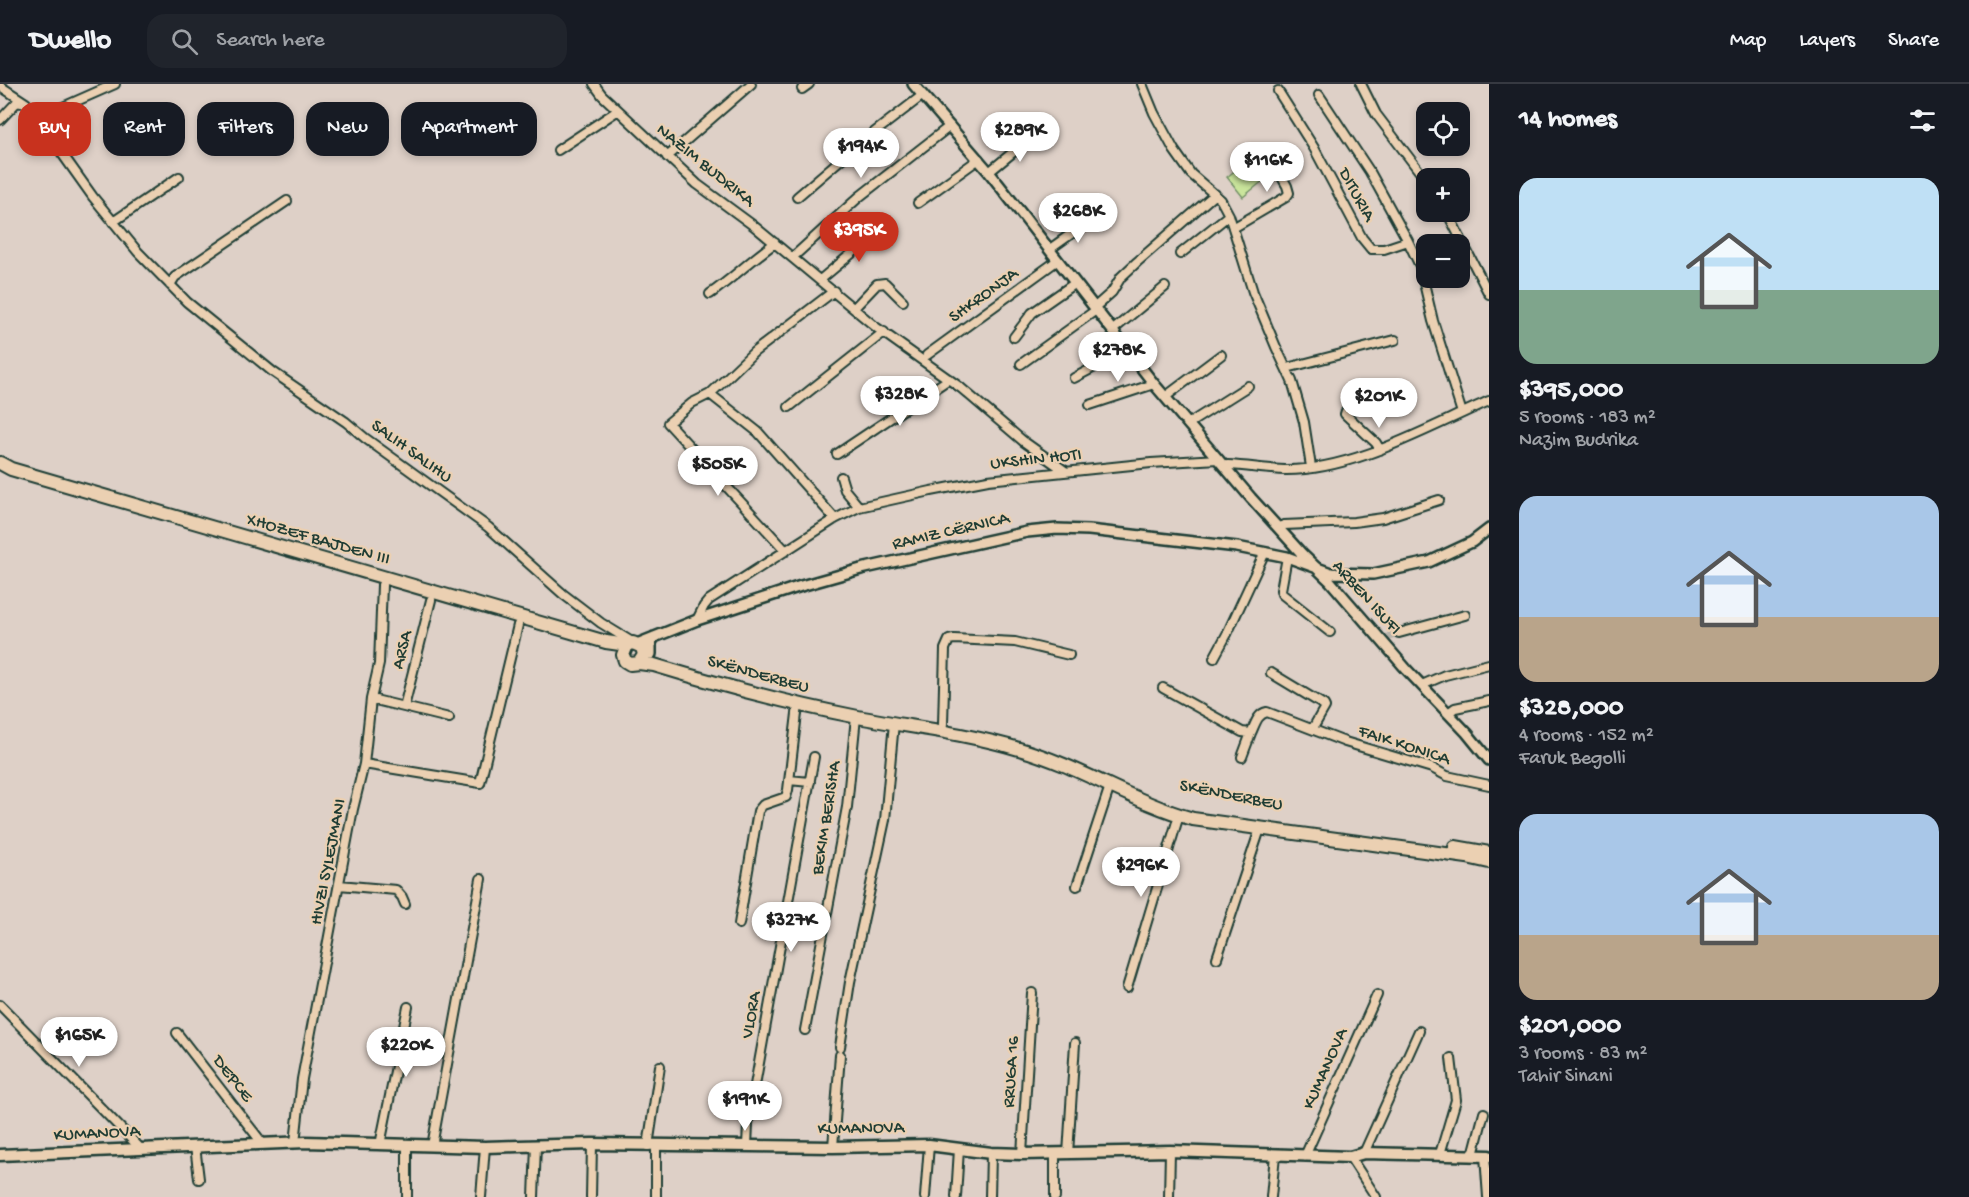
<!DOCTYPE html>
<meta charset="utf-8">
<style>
:root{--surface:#171b24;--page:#20242c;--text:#f1f3f6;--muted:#9ea1a6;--line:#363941;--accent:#c8321e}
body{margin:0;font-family:"Gochi Hand",sans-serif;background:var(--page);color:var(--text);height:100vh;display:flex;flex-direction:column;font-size:22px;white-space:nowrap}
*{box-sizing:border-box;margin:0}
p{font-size:20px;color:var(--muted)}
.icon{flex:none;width:33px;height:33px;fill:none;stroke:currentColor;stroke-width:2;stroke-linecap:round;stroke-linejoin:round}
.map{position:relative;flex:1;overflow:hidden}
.details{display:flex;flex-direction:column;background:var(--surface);width:480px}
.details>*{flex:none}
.guide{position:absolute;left:18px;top:18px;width:570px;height:54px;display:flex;gap:12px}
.controls{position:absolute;left:1416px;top:18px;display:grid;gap:12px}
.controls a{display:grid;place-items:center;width:54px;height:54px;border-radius:12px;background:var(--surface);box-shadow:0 3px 9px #0003;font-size:30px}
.price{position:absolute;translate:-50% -51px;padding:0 14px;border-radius:21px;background:#fff;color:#222;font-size:20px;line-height:39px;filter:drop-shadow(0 2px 3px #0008)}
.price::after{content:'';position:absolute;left:50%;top:36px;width:18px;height:14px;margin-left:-9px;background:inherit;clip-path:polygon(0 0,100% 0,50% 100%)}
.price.on{background:var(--accent);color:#fff}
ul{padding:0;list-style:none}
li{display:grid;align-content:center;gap:12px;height:318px;padding:0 30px}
li span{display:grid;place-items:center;height:186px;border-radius:18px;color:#555}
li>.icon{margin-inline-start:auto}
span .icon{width:108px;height:108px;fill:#fffc;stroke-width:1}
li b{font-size:26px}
h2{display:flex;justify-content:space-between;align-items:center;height:72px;padding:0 30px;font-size:26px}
.chip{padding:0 21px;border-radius:18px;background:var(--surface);box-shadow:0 3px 9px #0003;font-size:21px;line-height:54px}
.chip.on{background:var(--accent);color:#fff}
header{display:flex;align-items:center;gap:36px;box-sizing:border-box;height:84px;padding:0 30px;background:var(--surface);border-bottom:2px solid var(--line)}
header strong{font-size:28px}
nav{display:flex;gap:33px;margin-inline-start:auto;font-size:21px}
.search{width:420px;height:54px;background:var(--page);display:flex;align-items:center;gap:15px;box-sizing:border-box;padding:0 21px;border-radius:18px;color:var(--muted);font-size:22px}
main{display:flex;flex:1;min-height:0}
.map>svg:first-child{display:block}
</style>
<header>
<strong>Dwello</strong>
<div class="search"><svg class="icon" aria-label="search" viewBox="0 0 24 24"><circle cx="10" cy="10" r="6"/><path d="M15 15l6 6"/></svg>Search here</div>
<nav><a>Map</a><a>Layers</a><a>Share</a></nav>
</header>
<main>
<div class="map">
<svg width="1489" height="1113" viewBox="0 0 1489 1113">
<rect width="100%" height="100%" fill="#ded0c7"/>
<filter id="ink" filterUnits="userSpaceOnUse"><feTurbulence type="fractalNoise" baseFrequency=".0167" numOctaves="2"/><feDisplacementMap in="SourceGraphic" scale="12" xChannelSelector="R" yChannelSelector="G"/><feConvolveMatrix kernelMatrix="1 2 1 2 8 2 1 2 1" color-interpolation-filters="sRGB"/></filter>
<g filter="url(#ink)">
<path fill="#cae59c" stroke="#749168" stroke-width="1.5" d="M1258,68L1274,88L1243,113L1227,93Z"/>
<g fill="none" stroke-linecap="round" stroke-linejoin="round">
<path stroke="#b8b3aa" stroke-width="8" stroke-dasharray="8 4" stroke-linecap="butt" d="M1388,553L1399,549"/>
<defs>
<path id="minor" d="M594,0L602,11L697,100L754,142L877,244L961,304L1023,357L1065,387
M1142,0L1154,29L1174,66L1191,90L1221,116L1229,131L1253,208L1276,263L1292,297L1304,338L1311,383
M1361,0L1376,30L1426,96
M0,2L26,19L93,113L138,168L187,218L273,288L346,338L365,354L488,443L563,510L601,539L632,558
M802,5L809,0
M1278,7L1314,64L1362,154L1371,165H1384L1408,157
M1319,11L1370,88L1408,157L1420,182L1433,237L1462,329
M38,34L115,0
M0,36L17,18L24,19
M558,66L617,27
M667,73L751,0
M989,88L1034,51
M797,113L854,64L923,11
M918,119L979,75
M1447,128L1489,210
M113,138L179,93
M1233,144L1286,113L1289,109L1287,102L1266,65
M1050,165L1092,135
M1180,170L1229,131
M793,173L859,113L950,42
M820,196L881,145
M170,201L175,193L287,117
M710,210C733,194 752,175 775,159
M855,223L877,200L885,199L903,217
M1095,223L1112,208L1121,193L1137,178L1215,110
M1113,246L1165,203
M1014,253L1032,229L1075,199
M927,271L1058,176
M1021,280L1096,226
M1287,284L1395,256
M1074,294L1127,266
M710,310L758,348L835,435
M1165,313L1221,271
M1090,321L1154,300
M1364,321L1346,327L1345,330L1376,359L1380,366
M789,323L884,248
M1188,340L1248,302
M837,370L949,295
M1224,382L1228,381C1247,382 1265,385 1284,386C1353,387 1427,344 1489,317
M841,393L845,406L859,423
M1279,443L1284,441L1354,438L1383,434L1439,416
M786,467L668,339L692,319L710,310L754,268L834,207
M1287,473L1281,506L1282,510L1330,548
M697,536L704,522L709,516L835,435L859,423L931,407L988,396L1151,379L1218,375
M1399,549L1465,531
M1214,574L1227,550L1265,468
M1271,589L1324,621L1325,623L1313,644
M1422,601L1445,591L1489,580
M1163,604L1242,648L1251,649C1255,641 1257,630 1267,628L1345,658L1432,684L1447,692L1489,701
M371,615L449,634
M404,623L431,516
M1448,629L1455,624L1489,617
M943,640L945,565L949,556L954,555L1015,558L1069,571
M1242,673L1251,649
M364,680L480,699L518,541
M789,696L810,698
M339,801L396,806L402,813L405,820
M1077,802L1110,702
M739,840L758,727L763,721L786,713L788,706L798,621
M1217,874L1260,745
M1127,904L1179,731
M0,921L140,1064
M805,946L847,723L856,633
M177,949L263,1060
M840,963L850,898L885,736L894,639
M295,1059L302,995L353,725L364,680L371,615L379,580L382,501
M380,1061L408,923
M195,1062L199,1095
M432,1062L481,795
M648,1062L660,982
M747,1062L748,1040L814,673
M833,1063L840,971
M1364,1069L1419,947
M1022,1070L1032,909
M1068,1070L1075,959
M1440,1070L1456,1016L1451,974
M1473,1071L1484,1029
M1305,1072L1377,911
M1485,1072L1488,1113
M1350,1073L1376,1113
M407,1113V1061
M481,1113L485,1063
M534,1113L536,1061
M591,1113L592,1060
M656,1113V1062
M925,1113L929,1061
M956,1113L959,1065
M990,1113L991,1069
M1055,1113V1070
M1169,1113L1170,1067
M1271,1113L1275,1071"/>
<path id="tertiary" d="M913,0L989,88L1154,300L1251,414L1302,470L1330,497L1407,586L1467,649L1489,676
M637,560L697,536L801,502L861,485L1027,448L1057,445L1089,446L1237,463L1287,473L1331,489L1373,490L1429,478L1472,458L1489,445
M651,570V559L654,553"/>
<path id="secondary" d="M0,1071L306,1058L485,1063L592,1060L833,1063L929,1061L991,1069L1022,1070L1170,1067L1350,1073L1364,1069L1489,1072"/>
<path id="primary" d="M0,379L11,385L606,558L627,561
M639,579L644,571L642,563L633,559L627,561L623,571L625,577L630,580L639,579L654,581C720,601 786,619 853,632C909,643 965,649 1019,665C1080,682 1132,718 1193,735L1467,773L1489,778
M1455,763L1489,769"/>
</defs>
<use href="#minor" stroke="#1f3d34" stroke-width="12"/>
<use href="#tertiary" stroke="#1f3d34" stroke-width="14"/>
<use href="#secondary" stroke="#1f3d34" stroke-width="15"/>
<use href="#primary" stroke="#1f3d34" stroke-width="16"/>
<use href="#minor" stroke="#ebd0b2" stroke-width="8"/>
<use href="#tertiary" stroke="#ebd0b2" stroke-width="9"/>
<use href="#secondary" stroke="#ebd0b2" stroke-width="10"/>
<use href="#primary" stroke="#ebd0b2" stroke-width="12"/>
</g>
</g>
<g text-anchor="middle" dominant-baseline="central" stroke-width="4.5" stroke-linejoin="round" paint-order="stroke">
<g font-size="18" fill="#1f3d34" stroke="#ebd0b2">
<text transform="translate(705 82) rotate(39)">NAZIM BUDRIKA</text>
<text transform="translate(1356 111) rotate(61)">DITURIA</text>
<text transform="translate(984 212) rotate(-36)">SHKRONJA</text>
<text transform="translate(411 368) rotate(36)">SALIH SALIHU</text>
<text transform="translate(1036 376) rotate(-6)">UKSHIN HOTI</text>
<text transform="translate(951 448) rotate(-13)">RAMIZ CËRNICA</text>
<text transform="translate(318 456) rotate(16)">XHOZEF BAJDEN III</text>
<text transform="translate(1366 514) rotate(48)">ARBEN ISUFI</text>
<text transform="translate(403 566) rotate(-76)">ARSA</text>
<text transform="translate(758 591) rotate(15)">SKËNDERBEU</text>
<text transform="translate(1404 662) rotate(18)">FAIK KONICA</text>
<text transform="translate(1231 712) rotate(11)">SKËNDERBEU</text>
<text transform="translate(827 734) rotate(-81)">BEKIM BERISHA</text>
<text transform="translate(329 778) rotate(-79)">HIVZI SYLEJMANI</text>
<text transform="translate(752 931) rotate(-80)">VLORA</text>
<text transform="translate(1326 985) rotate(-66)">KUMANOVA</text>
<text transform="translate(1012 988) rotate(-86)">RRUGA 16</text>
<text transform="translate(232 995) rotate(52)">DEPCE</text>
<text transform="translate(861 1045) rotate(-1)">KUMANOVA</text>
<text transform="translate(97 1050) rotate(-3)">KUMANOVA</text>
</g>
</g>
</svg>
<div class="controls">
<a><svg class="icon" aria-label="locate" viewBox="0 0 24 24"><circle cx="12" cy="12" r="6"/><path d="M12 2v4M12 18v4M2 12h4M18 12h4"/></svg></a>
<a>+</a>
<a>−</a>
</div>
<b class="price" style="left:1020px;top:79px">$289K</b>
<b class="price" style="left:861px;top:95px">$194K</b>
<b class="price" style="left:1267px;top:109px">$116K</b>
<b class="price" style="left:1078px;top:160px">$268K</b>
<b class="price on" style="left:859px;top:179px">$395K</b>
<b class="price" style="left:1118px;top:299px">$278K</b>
<b class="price" style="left:900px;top:343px">$328K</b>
<b class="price" style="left:1379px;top:345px">$201K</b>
<b class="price" style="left:718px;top:413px">$505K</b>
<b class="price" style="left:1141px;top:814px">$296K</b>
<b class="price" style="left:791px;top:869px">$327K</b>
<b class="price" style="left:79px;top:984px">$165K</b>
<b class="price" style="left:406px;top:994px">$220K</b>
<b class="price" style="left:745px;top:1048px">$191K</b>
<div class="guide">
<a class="chip on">Buy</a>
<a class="chip">Rent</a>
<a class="chip">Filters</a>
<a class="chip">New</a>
<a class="chip">Apartment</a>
</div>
</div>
<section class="details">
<h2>14 homes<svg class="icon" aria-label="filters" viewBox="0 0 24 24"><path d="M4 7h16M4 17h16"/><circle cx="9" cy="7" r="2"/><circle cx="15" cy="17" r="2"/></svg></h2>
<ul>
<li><span style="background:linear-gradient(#bfe0f5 60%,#7fa58c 0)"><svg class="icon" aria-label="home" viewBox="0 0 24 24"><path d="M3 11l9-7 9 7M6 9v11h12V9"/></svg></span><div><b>$395,000</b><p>5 rooms · 183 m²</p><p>Nazim Budrika</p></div></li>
<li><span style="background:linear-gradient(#a9c7e8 65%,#b9a48a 0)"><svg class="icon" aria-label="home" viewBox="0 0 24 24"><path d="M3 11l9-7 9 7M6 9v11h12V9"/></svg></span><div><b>$328,000</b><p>4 rooms · 152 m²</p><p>Faruk Begolli</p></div></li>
<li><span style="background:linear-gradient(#a9c7e8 65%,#b9a48a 0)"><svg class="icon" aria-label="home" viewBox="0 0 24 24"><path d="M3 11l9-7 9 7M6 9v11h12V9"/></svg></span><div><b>$201,000</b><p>3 rooms · 83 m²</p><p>Tahir Sinani</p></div></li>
</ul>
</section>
</main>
